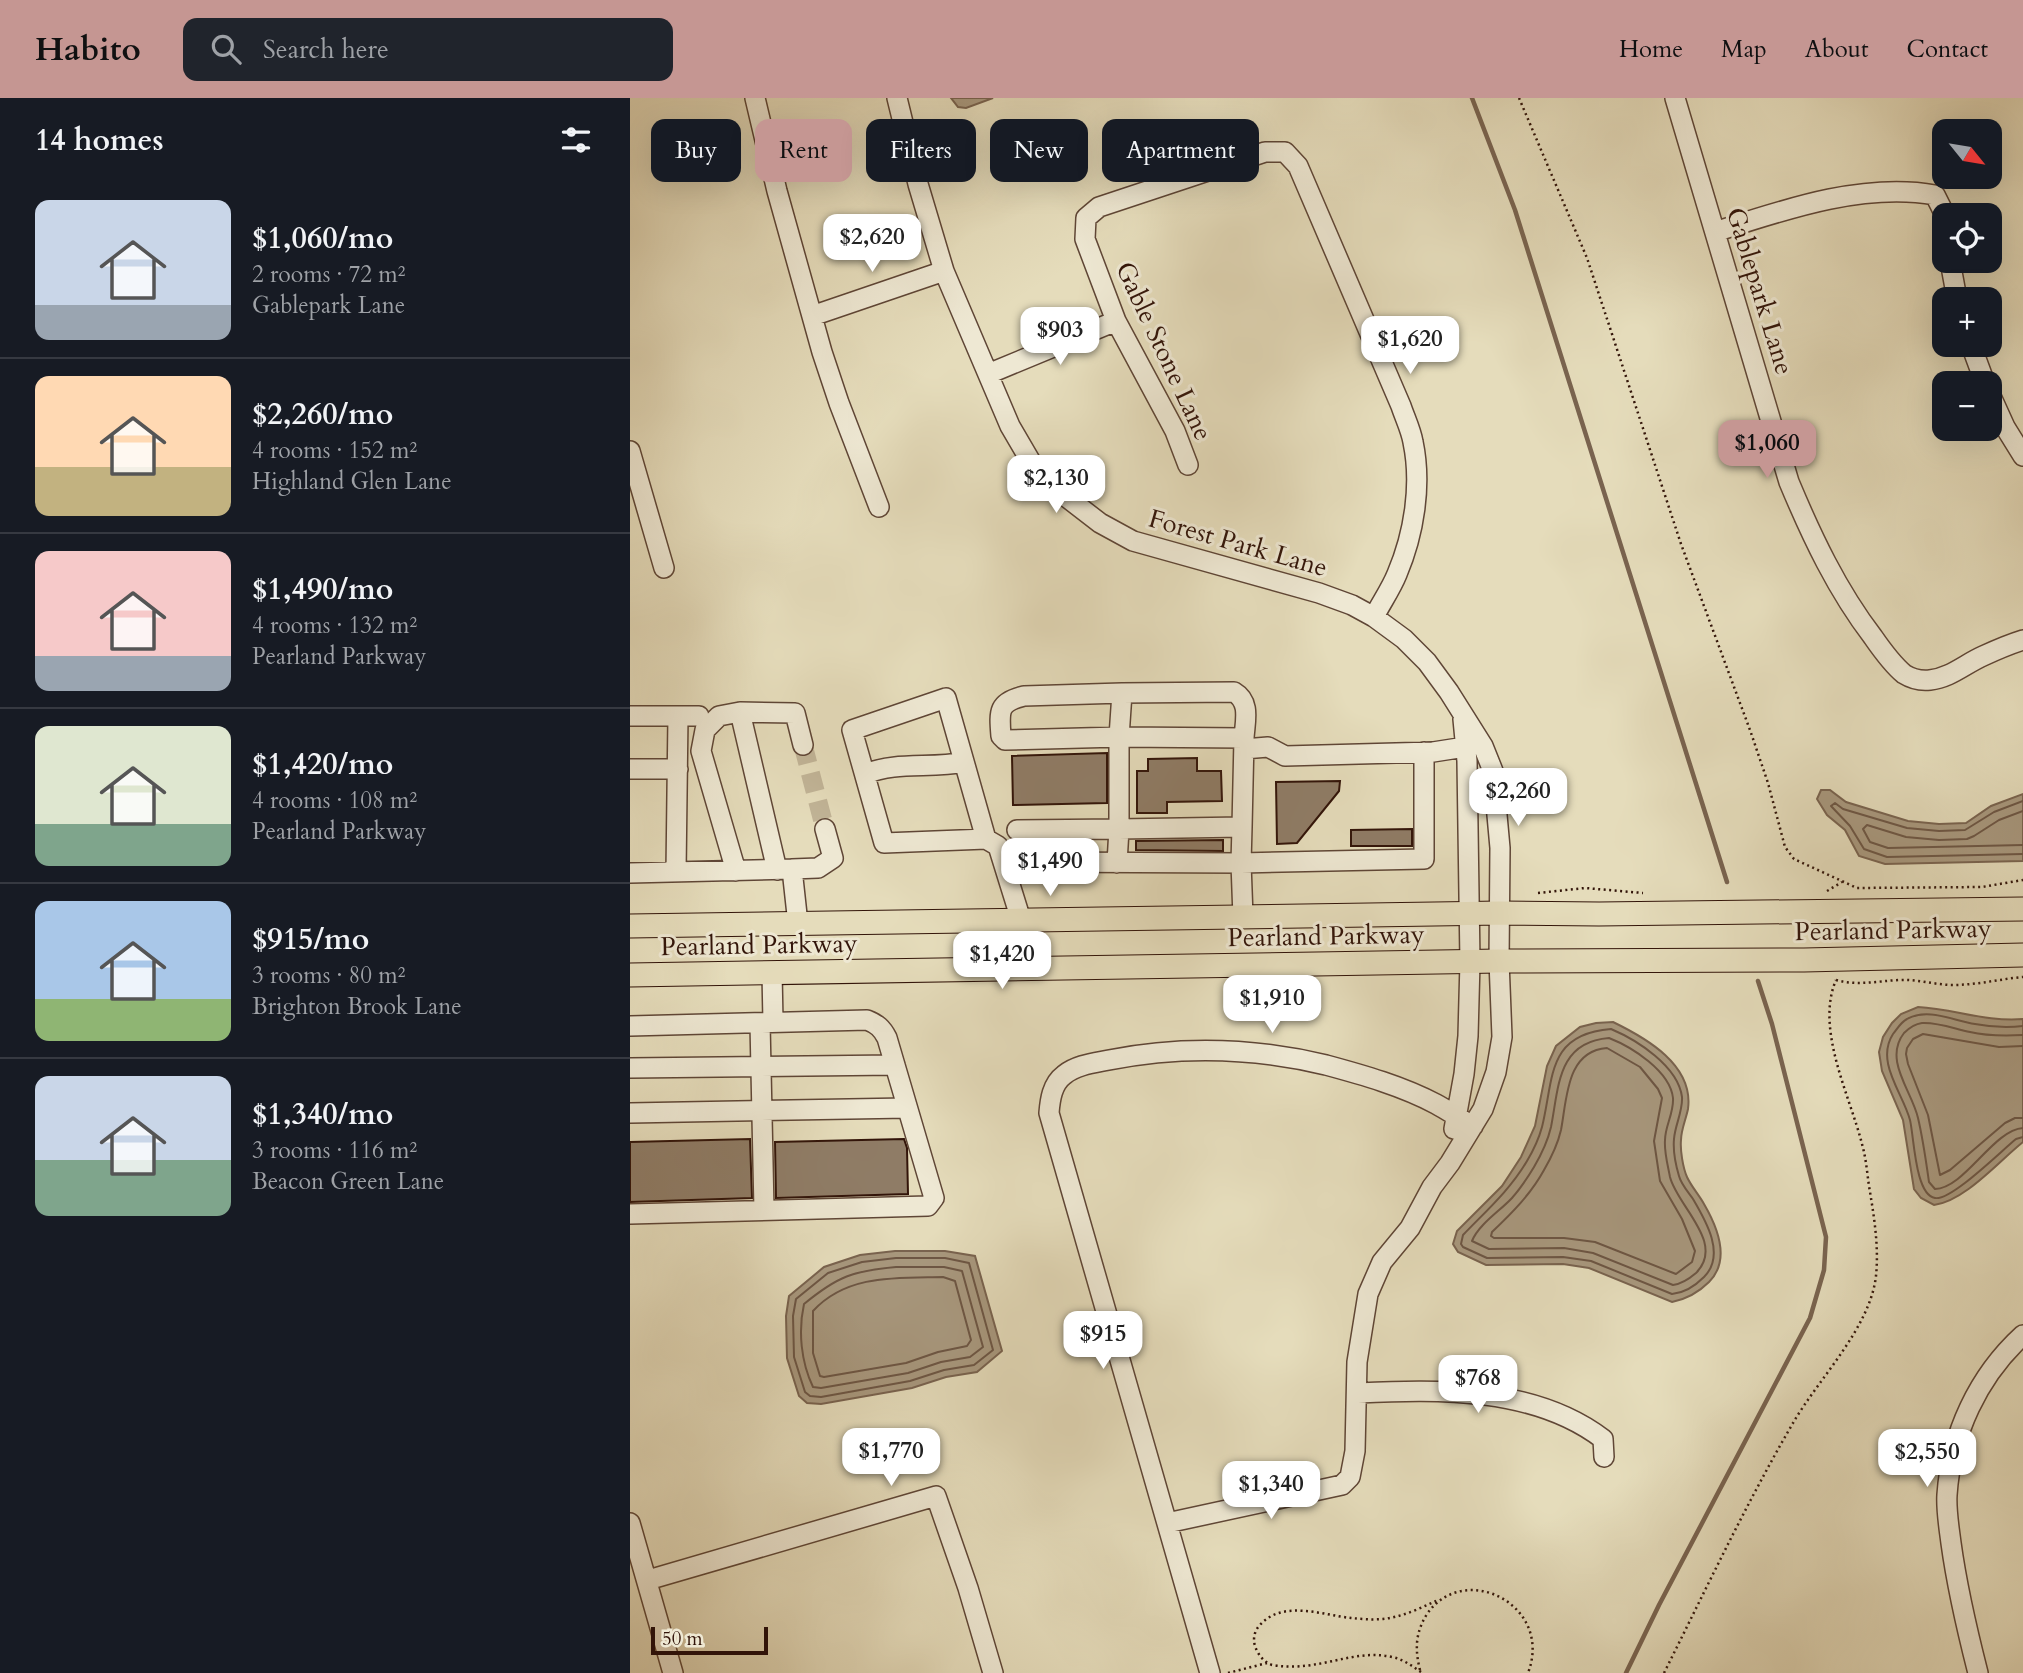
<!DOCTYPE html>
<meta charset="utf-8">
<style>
:root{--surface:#171b24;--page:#20242c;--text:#f1f3f6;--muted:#9ea1a6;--line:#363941;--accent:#c59692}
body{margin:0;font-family:Cardo,serif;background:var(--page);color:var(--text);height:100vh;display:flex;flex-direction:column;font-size:26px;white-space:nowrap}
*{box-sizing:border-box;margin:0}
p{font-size:23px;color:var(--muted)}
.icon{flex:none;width:38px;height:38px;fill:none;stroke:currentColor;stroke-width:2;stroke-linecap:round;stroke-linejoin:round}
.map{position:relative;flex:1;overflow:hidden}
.details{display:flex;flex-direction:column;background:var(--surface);width:630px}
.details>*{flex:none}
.banner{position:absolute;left:21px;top:21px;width:665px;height:63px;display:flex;gap:14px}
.needle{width:46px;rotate:120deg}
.controls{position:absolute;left:1302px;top:21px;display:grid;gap:14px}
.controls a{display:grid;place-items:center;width:70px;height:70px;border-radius:14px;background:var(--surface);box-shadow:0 7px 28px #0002;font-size:35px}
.scale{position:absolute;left:21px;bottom:18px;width:117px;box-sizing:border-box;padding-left:7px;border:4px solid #321409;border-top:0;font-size:19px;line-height:24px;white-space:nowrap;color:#321409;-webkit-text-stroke:5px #eee8d3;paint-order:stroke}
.price{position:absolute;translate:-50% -60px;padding:0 16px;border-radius:14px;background:#fff;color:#222;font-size:23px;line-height:46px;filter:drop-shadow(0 2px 4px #0008)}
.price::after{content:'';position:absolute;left:50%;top:42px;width:21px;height:16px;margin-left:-10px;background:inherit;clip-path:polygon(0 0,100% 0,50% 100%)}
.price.selected{background:var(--accent);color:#111}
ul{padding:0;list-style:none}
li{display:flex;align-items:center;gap:21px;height:175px;padding:0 35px}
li+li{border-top:2px solid var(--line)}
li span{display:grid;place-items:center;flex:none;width:196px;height:140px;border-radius:14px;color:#555}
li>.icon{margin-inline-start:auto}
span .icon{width:84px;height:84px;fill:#fffc;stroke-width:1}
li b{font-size:30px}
h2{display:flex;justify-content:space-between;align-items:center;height:84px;padding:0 35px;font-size:30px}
.pill{padding:0 24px;border-radius:14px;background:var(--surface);box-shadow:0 7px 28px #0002;font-size:24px;line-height:63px}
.pill.selected{background:var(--accent);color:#111}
header{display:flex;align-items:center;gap:42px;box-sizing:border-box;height:98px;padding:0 35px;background:var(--accent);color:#111}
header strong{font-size:33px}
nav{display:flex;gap:38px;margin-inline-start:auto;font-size:24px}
.search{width:490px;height:63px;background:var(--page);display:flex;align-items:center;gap:18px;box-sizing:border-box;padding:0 24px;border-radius:14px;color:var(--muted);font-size:26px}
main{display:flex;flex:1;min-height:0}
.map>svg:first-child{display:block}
</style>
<header>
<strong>Habito</strong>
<div class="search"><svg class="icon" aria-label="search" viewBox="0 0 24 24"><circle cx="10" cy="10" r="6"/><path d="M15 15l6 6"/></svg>Search here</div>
<nav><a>Home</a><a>Map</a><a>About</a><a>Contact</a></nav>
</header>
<main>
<section class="details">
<h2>14 homes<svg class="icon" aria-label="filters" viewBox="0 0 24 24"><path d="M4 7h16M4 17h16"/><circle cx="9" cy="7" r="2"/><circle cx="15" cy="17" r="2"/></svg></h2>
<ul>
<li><span style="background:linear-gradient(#c9d6e8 75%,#9aa5b1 0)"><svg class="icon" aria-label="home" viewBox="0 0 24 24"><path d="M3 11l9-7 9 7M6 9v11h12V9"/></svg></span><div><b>$1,060/mo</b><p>2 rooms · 72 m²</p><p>Gablepark Lane</p></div></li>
<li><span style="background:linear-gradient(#ffd9b3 65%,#c2b280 0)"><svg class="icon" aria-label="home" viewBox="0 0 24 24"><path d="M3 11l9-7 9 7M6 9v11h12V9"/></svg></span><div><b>$2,260/mo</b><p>4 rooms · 152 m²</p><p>Highland Glen Lane</p></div></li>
<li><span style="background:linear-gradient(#f6c9c9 75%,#9aa5b1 0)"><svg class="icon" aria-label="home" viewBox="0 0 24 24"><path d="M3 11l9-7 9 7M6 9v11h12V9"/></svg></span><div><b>$1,490/mo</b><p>4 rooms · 132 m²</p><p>Pearland Parkway</p></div></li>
<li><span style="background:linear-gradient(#dfe7d0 70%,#7fa58c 0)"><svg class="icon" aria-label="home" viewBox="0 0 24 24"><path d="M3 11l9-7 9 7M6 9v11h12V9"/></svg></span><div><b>$1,420/mo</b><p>4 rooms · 108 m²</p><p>Pearland Parkway</p></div></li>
<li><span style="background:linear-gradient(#a9c7e8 70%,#8fb573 0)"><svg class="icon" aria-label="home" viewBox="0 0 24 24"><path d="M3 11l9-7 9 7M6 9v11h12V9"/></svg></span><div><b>$915/mo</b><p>3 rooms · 80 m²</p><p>Brighton Brook Lane</p></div></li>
<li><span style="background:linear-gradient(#c9d6e8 60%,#7fa58c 0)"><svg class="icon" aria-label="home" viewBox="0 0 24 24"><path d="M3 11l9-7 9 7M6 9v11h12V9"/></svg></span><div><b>$1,340/mo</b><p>3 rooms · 116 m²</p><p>Beacon Green Lane</p></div></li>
</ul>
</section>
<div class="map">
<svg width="1393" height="1575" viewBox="0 0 1393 1575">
<rect width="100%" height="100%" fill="#e5dcbb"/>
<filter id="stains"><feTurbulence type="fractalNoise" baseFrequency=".00286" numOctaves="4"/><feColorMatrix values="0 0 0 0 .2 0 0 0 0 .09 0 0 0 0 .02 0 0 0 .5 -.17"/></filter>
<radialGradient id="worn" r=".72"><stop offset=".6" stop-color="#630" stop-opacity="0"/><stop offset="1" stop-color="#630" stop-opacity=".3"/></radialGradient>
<path fill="#a8987e" stroke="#79634f" stroke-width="2" d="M321,0H363L336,10L328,9Z
M1191,692H1200L1216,704L1278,723L1309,726L1336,725L1361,708L1393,696V763L1255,766L1229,758L1215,732L1197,717L1187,701Z
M1288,909C1325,911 1355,924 1393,921V1044C1369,1063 1335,1103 1304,1107L1291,1100L1284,1091L1273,1022L1252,973L1249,954L1253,939L1262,925L1271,916Z
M983,924C1016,940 1064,967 1058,1011C1056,1021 1051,1032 1051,1042C1050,1052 1053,1070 1057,1079C1061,1088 1069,1097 1074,1106C1088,1130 1101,1162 1079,1184C1068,1195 1057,1201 1042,1204L959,1170L933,1166L856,1167L828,1154L823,1146L827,1133L872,1088L891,1059L905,1028L917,968L926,948L950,929L966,925Z
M265,1153H315L345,1158L372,1253L347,1274L316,1279L282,1290L191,1306L177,1305L169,1298L157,1260L156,1218L159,1198L194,1169L230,1157Z"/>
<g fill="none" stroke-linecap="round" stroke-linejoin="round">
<path stroke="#6d5644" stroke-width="2" d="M1393,703L1364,714L1335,732L1309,733L1277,730L1213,711L1205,705L1201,708L1220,728L1234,751L1257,759L1393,756
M1393,713L1369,722L1344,738L1337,741L1309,742L1276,739L1237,727L1233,731L1240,744L1258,750L1393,747
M1393,928C1377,930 1361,929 1345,926C1324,923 1298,909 1277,921C1271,924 1267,931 1263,936C1245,964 1273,995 1280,1022C1284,1038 1285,1097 1305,1100C1321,1103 1371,1053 1386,1041L1393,1039
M981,931C1007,942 1048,968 1052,999C1053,1013 1045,1027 1044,1041C1043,1052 1046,1068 1049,1078C1051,1086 1058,1094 1063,1101C1076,1123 1096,1157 1074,1179C1065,1188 1055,1195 1042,1196L961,1163L933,1159L857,1160L833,1149L831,1146L833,1137C856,1113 880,1092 897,1063C903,1053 909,1040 912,1029C924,981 916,936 981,931Z
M1393,937C1375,938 1357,938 1340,934C1325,931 1308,924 1292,925C1285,926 1279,930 1274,935C1253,962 1282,993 1288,1020C1293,1041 1296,1063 1299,1084L1305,1091C1335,1090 1363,1032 1393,1030
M979,940C1002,949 1040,973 1043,1000C1044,1015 1035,1028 1035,1042C1034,1054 1038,1068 1040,1079C1047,1108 1096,1145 1066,1175C1059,1181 1051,1186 1043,1187L963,1155L934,1150L859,1151L842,1143C849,1126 870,1113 882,1100C890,1091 898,1079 904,1069C911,1057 918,1042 921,1029C929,989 927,944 979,940Z
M1393,948L1369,949L1293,936L1283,941L1277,950L1276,956L1278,966L1298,1017L1310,1077L1320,1072L1375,1025L1385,1020H1393
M977,950L1010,969L1028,991L1032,1000L1024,1043L1030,1083L1052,1121L1065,1153L1062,1164L1046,1176L965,1144L934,1140H864L861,1138L862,1134C882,1115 901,1096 914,1072C921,1060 928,1045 931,1032C937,1001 936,953 977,950Z
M266,1160H315L339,1165L363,1252L344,1267L314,1272L280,1283L191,1299L180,1298L175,1294L164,1259L163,1218L166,1201L198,1175L232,1164Z
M266,1169H314L332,1173L353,1249L340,1259L311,1264L278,1275L191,1290L183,1289C171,1264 168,1233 174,1206C208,1178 223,1173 266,1169Z
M313,1179L325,1183L341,1242L337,1248L308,1254L276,1265L194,1279L190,1278L183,1255V1213C217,1176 267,1180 313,1179Z"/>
<path stroke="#79634f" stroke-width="4.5" d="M842,0L885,112L1097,784
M996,1575L1029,1507L1180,1220L1194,1172L1196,1139L1142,926L1128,883"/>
</g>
<path fill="#8f7c66" stroke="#321409" stroke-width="2" d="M477,655V705L383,707L382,658Z
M567,660V673H591L592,703L537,704V715H507V673H518V661Z
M710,683L709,693L667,745L647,746L646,684Z
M782,731V748H721V732Z
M593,742V753L506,752V743Z
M120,1041L122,1100L0,1104V1044Z
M274,1041L277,1050L278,1096L146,1100L145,1044Z"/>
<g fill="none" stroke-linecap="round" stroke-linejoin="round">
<path stroke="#c1b497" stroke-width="19" stroke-dasharray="19 10" stroke-linecap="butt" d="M173,647L195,731"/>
<defs>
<path id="minor" d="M125,0L147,93L192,254L209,305L249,409
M267,0L288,86L314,173L380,328L401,364L435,398L470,425L503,443L689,495L722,507L744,519L774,541L797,564L819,594L853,648L863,673L870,750L869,863L872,939L866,974L853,1011L820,1065L802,1089L780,1130L752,1164L738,1196L727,1264L725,1353L720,1379L712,1387L537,1425
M1045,0L1159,384C1182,439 1207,492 1243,539C1252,552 1262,566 1274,576C1282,581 1291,583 1300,582C1320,580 1335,566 1353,558C1366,552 1380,546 1393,542
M1085,134C1153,112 1233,84 1305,97L1315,117
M1320,163L1327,201
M182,218L314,173
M1341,247L1355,285
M358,276L486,223
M1360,296L1375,329L1393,358
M0,353L34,470
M558,367L545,333L486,223L455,141L456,120L469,109L635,54H655L668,68L771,308C775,320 781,332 783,344C792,387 784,436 767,476C761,491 751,505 744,519
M492,595L604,594C621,604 615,623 614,640L489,639L492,595L394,598C368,604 369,613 371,638L375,642L489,639V731L612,729L611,765L794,761V654
M110,614L147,772
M0,618H69
M614,651L638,649L655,658L803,654L835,649
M0,671H48
M235,676C267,663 301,671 334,664
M612,729L614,641
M387,732L489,731L487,765
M356,741L316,600L222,632L254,745L356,741L368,748L391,822
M401,764L611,765L613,819
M162,771L188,770L203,760L195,731
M106,773L71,653L75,632L89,618L110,614L165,615L173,647
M46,774L48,618
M0,775L162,771L168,826
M142,874L143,924
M130,925L134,1112
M0,928L237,922C247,926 252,930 257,940L304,1100L298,1108L0,1116
M0,970L265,967
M0,1015L277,1010
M824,1031L834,976L838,938L840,864L837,663L833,621
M728,1295C809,1291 905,1289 973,1341L974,1359
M0,1425L43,1575
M18,1482L306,1398L338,1490L363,1575
M580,1575L419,1015C420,1002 422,986 434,977C446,967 464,965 479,962C550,948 625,950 696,967C733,977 772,988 806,1006C819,1013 830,1021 843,1028
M1348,1575C1337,1532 1327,1489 1321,1445C1319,1429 1316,1412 1317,1397C1321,1336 1348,1278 1393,1237"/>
<path id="major" d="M0,828L870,815L969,816L1393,811
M0,877L869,863L1174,862L1393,857"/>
</defs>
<use href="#minor" stroke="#5f4636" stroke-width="22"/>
<use href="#major" stroke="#321409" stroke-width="25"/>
<path stroke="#321409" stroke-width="2.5" stroke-dasharray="2 3.5" stroke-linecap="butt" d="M889,0L957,160L1051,446L1120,632L1138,685L1155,749L1164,761L1227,790L1352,789L1393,782
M1197,793L1212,784
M908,795L955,790L1013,795
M1206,882C1228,888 1247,883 1270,882C1288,881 1305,887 1323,887C1347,887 1370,881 1393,879
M790,1572C785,1552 785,1535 797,1516C834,1462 924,1507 898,1575
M791,1574C782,1568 773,1561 762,1559C723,1550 688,1575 642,1567C634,1564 628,1557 625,1548C623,1541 624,1534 629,1528C652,1501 692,1517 721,1520C731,1521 742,1522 753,1521C772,1519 791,1510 808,1502
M598,1575L637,1565
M1034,1575C1076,1491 1116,1406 1163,1325C1189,1280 1240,1230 1246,1178C1249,1148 1244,1118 1239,1088C1237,1074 1236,1060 1232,1046C1220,998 1185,931 1206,882"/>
<use href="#minor" stroke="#eee8d3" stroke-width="19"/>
<use href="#major" stroke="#e5dcbb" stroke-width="23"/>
</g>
<g text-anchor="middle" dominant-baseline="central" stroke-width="6" stroke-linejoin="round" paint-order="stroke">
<g font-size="26" fill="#321409" stroke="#eee8d3">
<text transform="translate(1130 193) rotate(73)">Gablepark Lane</text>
<text transform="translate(534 253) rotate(65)">Gable Stone Lane</text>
<text transform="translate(608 445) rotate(16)">Forest Park Lane</text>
<text transform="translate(1263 832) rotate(-1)">Pearland Parkway</text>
<text transform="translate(696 838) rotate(-1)">Pearland Parkway</text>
<text transform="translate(129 847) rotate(-1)">Pearland Parkway</text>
</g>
</g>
<rect width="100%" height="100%" filter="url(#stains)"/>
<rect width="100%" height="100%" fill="url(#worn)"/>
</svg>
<div class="controls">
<a><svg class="needle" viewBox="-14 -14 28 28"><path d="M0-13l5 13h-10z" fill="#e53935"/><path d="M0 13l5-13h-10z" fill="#9ea1a6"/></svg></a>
<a><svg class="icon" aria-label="locate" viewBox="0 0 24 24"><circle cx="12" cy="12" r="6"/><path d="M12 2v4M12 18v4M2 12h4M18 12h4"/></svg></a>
<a>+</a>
<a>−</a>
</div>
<div class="scale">50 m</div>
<b class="price" style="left:242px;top:176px">$2,620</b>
<b class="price" style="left:430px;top:269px">$903</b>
<b class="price" style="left:780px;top:278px">$1,620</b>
<b class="price selected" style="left:1137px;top:382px">$1,060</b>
<b class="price" style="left:426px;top:417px">$2,130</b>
<b class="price" style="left:888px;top:730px">$2,260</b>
<b class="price" style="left:420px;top:800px">$1,490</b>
<b class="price" style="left:372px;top:893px">$1,420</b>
<b class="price" style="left:642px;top:937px">$1,910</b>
<b class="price" style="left:473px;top:1273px">$915</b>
<b class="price" style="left:848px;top:1317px">$768</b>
<b class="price" style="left:261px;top:1390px">$1,770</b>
<b class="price" style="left:1297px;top:1391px">$2,550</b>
<b class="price" style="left:641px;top:1423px">$1,340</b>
<div class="banner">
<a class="pill">Buy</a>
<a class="pill selected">Rent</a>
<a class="pill">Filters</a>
<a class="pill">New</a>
<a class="pill">Apartment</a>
</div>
</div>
</main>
